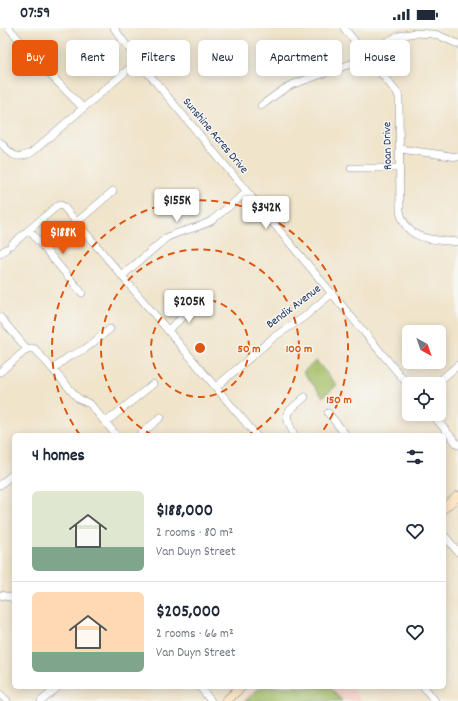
<!DOCTYPE html>
<meta charset="utf-8">
<style>
:root{--surface:#fff;--page:#f2f2f3;--text:#1f2937;--muted:#747a83;--line:#e0e1e3;--accent:#ea580c}
body{margin:0;font-family:Dekko,sans-serif;background:var(--page);color:var(--text);height:100vh;display:flex;flex-direction:column;font-size:15px;white-space:nowrap}
*{box-sizing:border-box;margin:0}
p{font-size:13px;color:var(--muted)}
.icon{flex:none;width:22px;height:22px;fill:none;stroke:currentColor;stroke-width:2;stroke-linecap:round;stroke-linejoin:round}
.map{position:relative;flex:1;overflow:hidden}
.panel{position:absolute;left:12px;top:405px;width:434px;height:256px;display:flex;flex-direction:column;background:var(--surface);border-radius:6px;box-shadow:0 2px 10px #0003}
.panel>*{flex:none}
.guide{position:absolute;left:12px;top:12px;width:434px;height:36px;display:flex;gap:8px}
.needle{width:26px;rotate:140deg}
.tools{position:absolute;left:402px;top:297px;display:grid;gap:8px}
.tools a{display:grid;place-items:center;width:44px;height:44px;border-radius:6px;background:var(--surface);box-shadow:0 2px 10px #0003;font-size:20px}
.price{position:absolute;translate:-50% -34px;padding:0 9px;border-radius:4px;background:#fff;color:#222;font-size:13px;line-height:26px;filter:drop-shadow(0 1px 2px #0008)}
.price::after{content:'';position:absolute;left:50%;top:24px;width:12px;height:9px;margin-left:-6px;background:inherit;clip-path:polygon(0 0,100% 0,50% 100%)}
.price.on{background:var(--accent);color:#fff}
ul{padding:0;list-style:none}
li{display:flex;align-items:center;gap:12px;height:100px;padding:0 20px}
li+li{border-top:1px solid var(--line)}
li span{display:grid;place-items:center;flex:none;width:112px;height:80px;border-radius:6px;color:#555}
li>.icon{margin-inline-start:auto}
span .icon{width:48px;height:48px;fill:#fffc;stroke-width:1}
li b{font-size:17px}
h2{display:flex;justify-content:space-between;align-items:center;height:48px;padding:0 20px;font-size:17px}
.chip{padding:0 14px;border-radius:6px;background:var(--surface);box-shadow:0 2px 10px #0003;font-size:14px;line-height:36px}
.chip.on{background:var(--accent);color:#fff}
.status{display:flex;justify-content:space-between;align-items:center;height:28px;padding:0 20px;background:var(--surface);direction:ltr}
.status svg{height:11px;fill:currentColor}
.map>svg:first-child{display:block}
</style>
<div class="status"><b>07:59</b><svg viewBox="0 0 49 12"><path d="M0 12V9h3v3zM5 12V6h3v6zM10 12V3h3v9zM15 12V0h3v12zM26 1h20v11H26zM47 4h2v5h-2z"/></svg></div>
<div class="map">
<svg width="458" height="673" viewBox="0 0 458 673">
<rect width="100%" height="100%" fill="#f6f6f2"/>
<filter id="ink" filterUnits="userSpaceOnUse"><feTurbulence type="fractalNoise" baseFrequency=".025" numOctaves="2"/><feDisplacementMap in="SourceGraphic" scale="8" xChannelSelector="R" yChannelSelector="G"/><feConvolveMatrix kernelMatrix="1 2 1 2 8 2 1 2 1" color-interpolation-filters="sRGB"/></filter>
<filter id="wash" filterUnits="userSpaceOnUse"><feTurbulence type="fractalNoise" baseFrequency=".012" numOctaves="4" result="noise"/><feDisplacementMap in="SourceGraphic" scale="16" xChannelSelector="R" yChannelSelector="G"/><feGaussianBlur stdDeviation="0.9" result="paint"/><feColorMatrix in="noise" values="0 0 0 0 0 0 0 0 0 0 0 0 0 0 0 0 0 1.4 0 .05"/><feComposite in="paint" operator="in"/></filter>
<g filter="url(#wash)">
<rect width="100%" height="100%" fill="#f0e4ca"/>
<path fill="#f7d1c7" d="M257,659H351L362,673H240Z"/>
<path fill="#a3be64" stroke="#5f7661" d="M316,333L337,357L323,369L303,344Z
M261,659H330L342,673H245Z"/>
</g>
<g filter="url(#ink)">
<g fill="none" stroke-linecap="round" stroke-linejoin="round">
<defs>
<path id="minor" d="M9,0L40,36L83,80
M114,0L138,33L409,358
M344,0L398,66L399,70L400,183C406,214 433,211 458,214
M261,78C271,70 280,63 291,57L359,33L384,15L399,8L415,5L432,6L438,7L458,16
M0,114C10,125 15,133 31,125L138,33
M400,121L458,129
M351,140H400
M77,194L113,163
M29,202L82,265
M11,217L56,179L60,177L63,178L256,407
M0,226L6,221
M123,247L166,210C180,202 197,201 211,193L247,164
M0,289L27,321
M168,302L199,275
M53,341L68,329L85,321L110,301
M0,344L27,321L31,320L35,321L75,367L79,371L90,376L116,407
M436,356L458,337
M216,359L274,309L304,289L332,265
M328,385L346,407
M432,386L458,417
M106,394L153,356
M140,407L161,389
M294,407L288,393L287,386L289,383L305,369
M0,457L14,445
M444,507L458,524
M0,567L14,570
M200,659L211,673
M424,659L435,673
M0,666L7,673
M41,673L58,659"/>
<path id="secondary" d="M444,480L458,468
M226,673L241,659"/>
</defs>
<use href="#minor" stroke="#868a94" stroke-width="8"/>
<use href="#secondary" stroke="#868a94" stroke-width="10"/>
<use href="#minor" stroke="#fff" stroke-width="7"/>
<use href="#secondary" stroke="#fce6c4" stroke-width="9"/>
</g>
</g>
<g fill="none" stroke="#de5710" stroke-width="2" stroke-dasharray="7 5">
<circle cx="200" cy="320" r="49"/>
<path d="M152 407A99 99 0 1 1 248 407"/>
<path d="M80 407A148 148 0 1 1 320 407"/>
</g>
<g text-anchor="middle" dominant-baseline="central" stroke-width="3" stroke-linejoin="round" paint-order="stroke">
<g font-size="12" fill="#1b2f5e" stroke="#f6f6f2">
<text transform="translate(215 108) rotate(50)">Sunshine Acres Drive</text>
<text transform="translate(388 118) rotate(-91)">Roan Drive</text>
<text transform="translate(294 279) rotate(-37)">Bendix Avenue</text>
</g>
</g>
<circle cx="200" cy="320" r="6" fill="#de5710" stroke="#f6f6f2" stroke-width="2"/>
<g font-size="12" text-anchor="middle" font-weight="bold" fill="#de5710" stroke="#f6f6f2" stroke-width="3" stroke-linejoin="round" paint-order="stroke">
<text x="249" y="324">50 m</text>
<text x="299" y="324">100 m</text>
<text x="339" y="375">150 m</text>
</g>
</svg>
<div class="tools">
<a><svg class="needle" viewBox="-14 -14 28 28"><path d="M0-13l5 13h-10z" fill="#e53935"/><path d="M0 13l5-13h-10z" fill="#747a83"/></svg></a>
<a><svg class="icon" aria-label="locate" viewBox="0 0 24 24"><circle cx="12" cy="12" r="6"/><path d="M12 2v4M12 18v4M2 12h4M18 12h4"/></svg></a>
</div>
<b class="price" style="left:177px;top:195px">$155K</b>
<b class="price" style="left:266px;top:202px">$342K</b>
<b class="price on" style="left:63px;top:227px">$188K</b>
<b class="price" style="left:189px;top:296px">$205K</b>
<div class="guide">
<a class="chip on">Buy</a>
<a class="chip">Rent</a>
<a class="chip">Filters</a>
<a class="chip">New</a>
<a class="chip">Apartment</a>
<a class="chip">House</a>
</div>
<section class="panel">
<h2>4 homes<svg class="icon" aria-label="filters" viewBox="0 0 24 24"><path d="M4 7h16M4 17h16"/><circle cx="9" cy="7" r="2"/><circle cx="15" cy="17" r="2"/></svg></h2>
<ul>
<li><span style="background:linear-gradient(#dfe7d0 70%,#7fa58c 0)"><svg class="icon" aria-label="home" viewBox="0 0 24 24"><path d="M3 11l9-7 9 7M6 9v11h12V9"/></svg></span><div><b>$188,000</b><p>2 rooms · 80 m²</p><p>Van Duyn Street</p></div><svg class="icon" aria-label="heart" viewBox="0 0 24 24"><path d="M12 20l-8-8c-3-5 5-10 8-4 3-6 11-1 8 4z"/></svg></li>
<li><span style="background:linear-gradient(#ffd9b3 75%,#7fa58c 0)"><svg class="icon" aria-label="home" viewBox="0 0 24 24"><path d="M3 11l9-7 9 7M6 9v11h12V9"/></svg></span><div><b>$205,000</b><p>2 rooms · 66 m²</p><p>Van Duyn Street</p></div><svg class="icon" aria-label="heart" viewBox="0 0 24 24"><path d="M12 20l-8-8c-3-5 5-10 8-4 3-6 11-1 8 4z"/></svg></li>
</ul>
</section>
</div>
